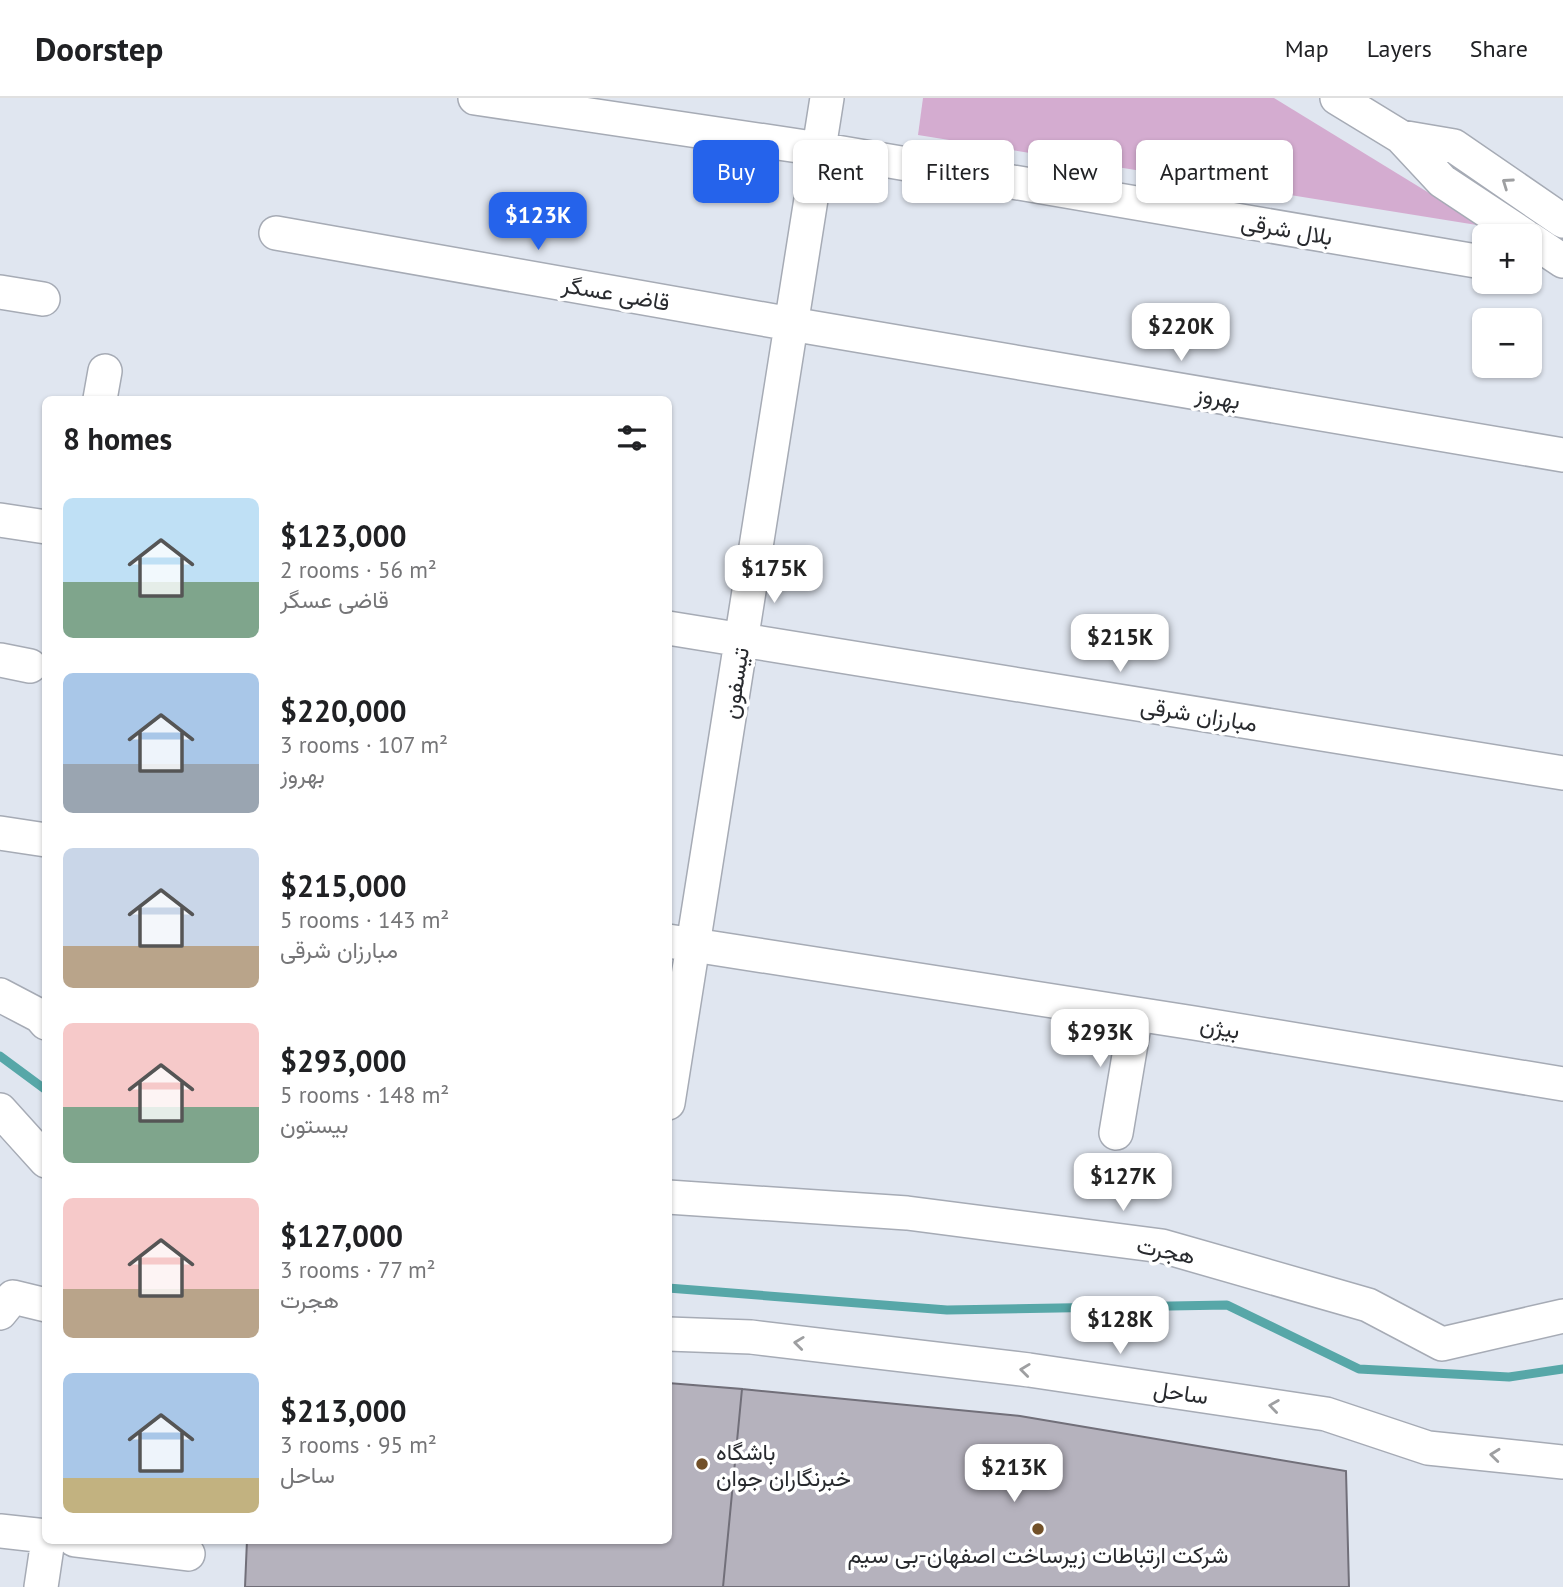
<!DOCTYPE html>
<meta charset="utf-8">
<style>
:root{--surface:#fff;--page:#f6f6f6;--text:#202124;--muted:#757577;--line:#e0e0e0;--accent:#2563eb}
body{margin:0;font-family:"PT Sans",Vazirmatn,sans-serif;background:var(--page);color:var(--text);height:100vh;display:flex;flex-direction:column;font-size:26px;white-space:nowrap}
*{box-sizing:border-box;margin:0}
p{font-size:23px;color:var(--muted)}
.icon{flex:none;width:38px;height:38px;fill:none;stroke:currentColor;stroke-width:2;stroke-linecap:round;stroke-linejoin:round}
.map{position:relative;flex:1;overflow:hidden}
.details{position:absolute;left:42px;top:298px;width:630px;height:1148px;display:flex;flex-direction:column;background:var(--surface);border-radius:10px;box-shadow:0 2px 5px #0004}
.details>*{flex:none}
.guide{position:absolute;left:693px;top:42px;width:665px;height:63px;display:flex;gap:14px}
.buttons{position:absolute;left:1472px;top:126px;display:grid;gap:14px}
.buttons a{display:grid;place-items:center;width:70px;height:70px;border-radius:10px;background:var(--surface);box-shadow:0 2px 5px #0004;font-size:35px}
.price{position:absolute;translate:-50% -60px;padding:0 16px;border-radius:14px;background:#fff;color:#222;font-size:23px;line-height:46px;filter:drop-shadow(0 2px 4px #0008)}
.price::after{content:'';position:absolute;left:50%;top:42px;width:21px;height:16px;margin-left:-10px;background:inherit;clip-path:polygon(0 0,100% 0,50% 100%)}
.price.on{background:var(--accent);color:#fff}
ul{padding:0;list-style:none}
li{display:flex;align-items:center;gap:21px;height:175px;padding:0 21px}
li span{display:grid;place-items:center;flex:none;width:196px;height:140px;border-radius:10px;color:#555}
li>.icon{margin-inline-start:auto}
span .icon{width:84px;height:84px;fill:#fffc;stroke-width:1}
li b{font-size:30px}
h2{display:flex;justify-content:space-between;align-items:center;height:84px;padding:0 21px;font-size:30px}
.pill{padding:0 24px;border-radius:10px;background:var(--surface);box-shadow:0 2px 5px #0004;font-size:24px;line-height:63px}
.pill.on{background:var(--accent);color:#fff}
header{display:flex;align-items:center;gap:42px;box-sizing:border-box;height:98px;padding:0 35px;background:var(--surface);border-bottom:2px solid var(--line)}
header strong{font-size:33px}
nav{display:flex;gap:38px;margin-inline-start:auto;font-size:24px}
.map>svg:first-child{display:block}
</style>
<header>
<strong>Doorstep</strong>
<nav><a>Map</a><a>Layers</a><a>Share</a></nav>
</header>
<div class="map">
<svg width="1563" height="1489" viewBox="0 0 1563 1489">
<rect width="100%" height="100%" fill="#e0e6f0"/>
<path fill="#d4acd0" d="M923,0H1274L1483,128L918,37Z"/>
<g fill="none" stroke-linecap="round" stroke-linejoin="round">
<path stroke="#57a7a8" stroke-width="9" d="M0,958L46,992
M668,1190L947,1212L1227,1207L1359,1271L1509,1279L1563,1271"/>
</g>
<path fill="#b5b2bd" stroke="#716f79" stroke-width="2" d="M668,1285L742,1291L723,1489H245L247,1442H668Z
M742,1291L1020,1318L1346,1373L1349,1489H723Z"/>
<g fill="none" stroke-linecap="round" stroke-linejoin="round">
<defs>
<path id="minor" d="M475,0L819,51L1476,163
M1337,0L1401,39L1442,83L1525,138
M1401,39L1454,48L1563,123
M276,135L791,226L1563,357
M1530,141L1563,163
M0,194L43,201
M100,301L105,273
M0,422L46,429
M668,530L1563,675
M0,562L30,568
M0,735L46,742
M668,843L1194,925L1563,986
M0,897L40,918L46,925
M668,1005L827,0
M0,1012L46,1063
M1116,1035L1136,916
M668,1099L907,1115L1162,1148L1368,1207L1442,1246L1563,1218
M0,1215L13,1199L46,1207
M668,1236L751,1239L1029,1272L1326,1316L1428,1350L1563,1364
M0,1433L46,1438
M75,1442L188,1456
M41,1489L48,1442"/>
</defs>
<use href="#minor" stroke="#a6abb5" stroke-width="36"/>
<use href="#minor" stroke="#fff" stroke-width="33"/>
</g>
<defs><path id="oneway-chevron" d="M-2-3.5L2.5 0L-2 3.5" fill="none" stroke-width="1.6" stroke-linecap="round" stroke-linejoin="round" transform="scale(1.75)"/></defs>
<g stroke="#9e9fa1">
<use href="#oneway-chevron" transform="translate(1507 85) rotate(-145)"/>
<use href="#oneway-chevron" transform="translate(799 1245) rotate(-173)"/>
<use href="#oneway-chevron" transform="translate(1025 1272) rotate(-173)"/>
<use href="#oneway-chevron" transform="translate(1274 1308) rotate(-172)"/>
<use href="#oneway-chevron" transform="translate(1495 1357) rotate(-174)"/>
</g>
<g fill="#725028" stroke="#fff" stroke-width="2.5">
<circle cx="702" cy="1366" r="7"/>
<circle cx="1038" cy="1431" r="7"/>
</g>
<g text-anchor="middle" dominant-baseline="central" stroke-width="7" stroke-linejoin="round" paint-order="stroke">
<g font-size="23" fill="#282a2e" stroke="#fff">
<text transform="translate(1287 131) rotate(10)">بلال شرقی</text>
<text transform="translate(616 195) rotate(10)">قاضی عسگر</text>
<text transform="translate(1218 299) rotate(10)">بهروز</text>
<text transform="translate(735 585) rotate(-81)">تیسفون</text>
<text transform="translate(1199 616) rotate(9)">مبارزان شرقی</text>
<text transform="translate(1220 929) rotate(10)">بیژن</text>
<text transform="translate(1166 1152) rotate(12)">هجرت</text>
<text transform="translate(1181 1294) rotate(8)">ساحل</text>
</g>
<g font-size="23" fill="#282a2e" stroke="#fff" text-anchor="start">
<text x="716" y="1353">باشگاه<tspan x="716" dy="26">خبرنگاران جوان</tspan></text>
<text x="1038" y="1456" text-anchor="middle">شرکت ارتباطات زیرساخت اصفهان-بی سیم</text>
</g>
</g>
</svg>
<div class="buttons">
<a>+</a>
<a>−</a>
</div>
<b class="price on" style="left:538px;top:154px">$123K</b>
<b class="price" style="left:1181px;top:265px">$220K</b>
<b class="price" style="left:774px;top:507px">$175K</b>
<b class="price" style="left:1120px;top:576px">$215K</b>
<b class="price" style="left:1100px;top:971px">$293K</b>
<b class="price" style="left:1123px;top:1115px">$127K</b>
<b class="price" style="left:1120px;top:1258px">$128K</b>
<b class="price" style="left:1014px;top:1406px">$213K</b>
<div class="guide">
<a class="pill on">Buy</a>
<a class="pill">Rent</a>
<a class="pill">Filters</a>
<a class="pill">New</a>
<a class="pill">Apartment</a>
</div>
<section class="details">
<h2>8 homes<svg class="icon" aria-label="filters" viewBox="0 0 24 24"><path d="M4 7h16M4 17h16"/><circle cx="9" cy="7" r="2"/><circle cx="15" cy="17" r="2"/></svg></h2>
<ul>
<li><span style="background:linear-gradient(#bfe0f5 60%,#7fa58c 0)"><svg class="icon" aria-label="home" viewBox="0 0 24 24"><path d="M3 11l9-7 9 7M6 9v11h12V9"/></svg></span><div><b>$123,000</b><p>2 rooms · 56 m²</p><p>قاضی عسگر</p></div></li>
<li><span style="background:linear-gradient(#a9c7e8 65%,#9aa5b1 0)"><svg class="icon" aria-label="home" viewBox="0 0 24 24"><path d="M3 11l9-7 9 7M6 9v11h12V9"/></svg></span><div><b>$220,000</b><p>3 rooms · 107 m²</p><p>بهروز</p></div></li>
<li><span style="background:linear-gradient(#c9d6e8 70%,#b9a48a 0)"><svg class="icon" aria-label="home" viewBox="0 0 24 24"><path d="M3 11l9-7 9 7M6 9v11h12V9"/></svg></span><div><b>$215,000</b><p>5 rooms · 143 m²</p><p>مبارزان شرقی</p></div></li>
<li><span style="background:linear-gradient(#f6c9c9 60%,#7fa58c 0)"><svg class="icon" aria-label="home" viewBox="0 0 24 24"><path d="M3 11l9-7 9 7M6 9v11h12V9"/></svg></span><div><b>$293,000</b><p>5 rooms · 148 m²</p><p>بیستون</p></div></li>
<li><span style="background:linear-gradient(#f6c9c9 65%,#b9a48a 0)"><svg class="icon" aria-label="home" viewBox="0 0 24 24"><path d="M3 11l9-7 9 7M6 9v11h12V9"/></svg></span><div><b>$127,000</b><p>3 rooms · 77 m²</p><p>هجرت</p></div></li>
<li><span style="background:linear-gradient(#a9c7e8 75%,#c2b280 0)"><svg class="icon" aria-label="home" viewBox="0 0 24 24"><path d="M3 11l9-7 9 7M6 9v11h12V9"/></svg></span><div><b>$213,000</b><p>3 rooms · 95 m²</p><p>ساحل</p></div></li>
</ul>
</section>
</div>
